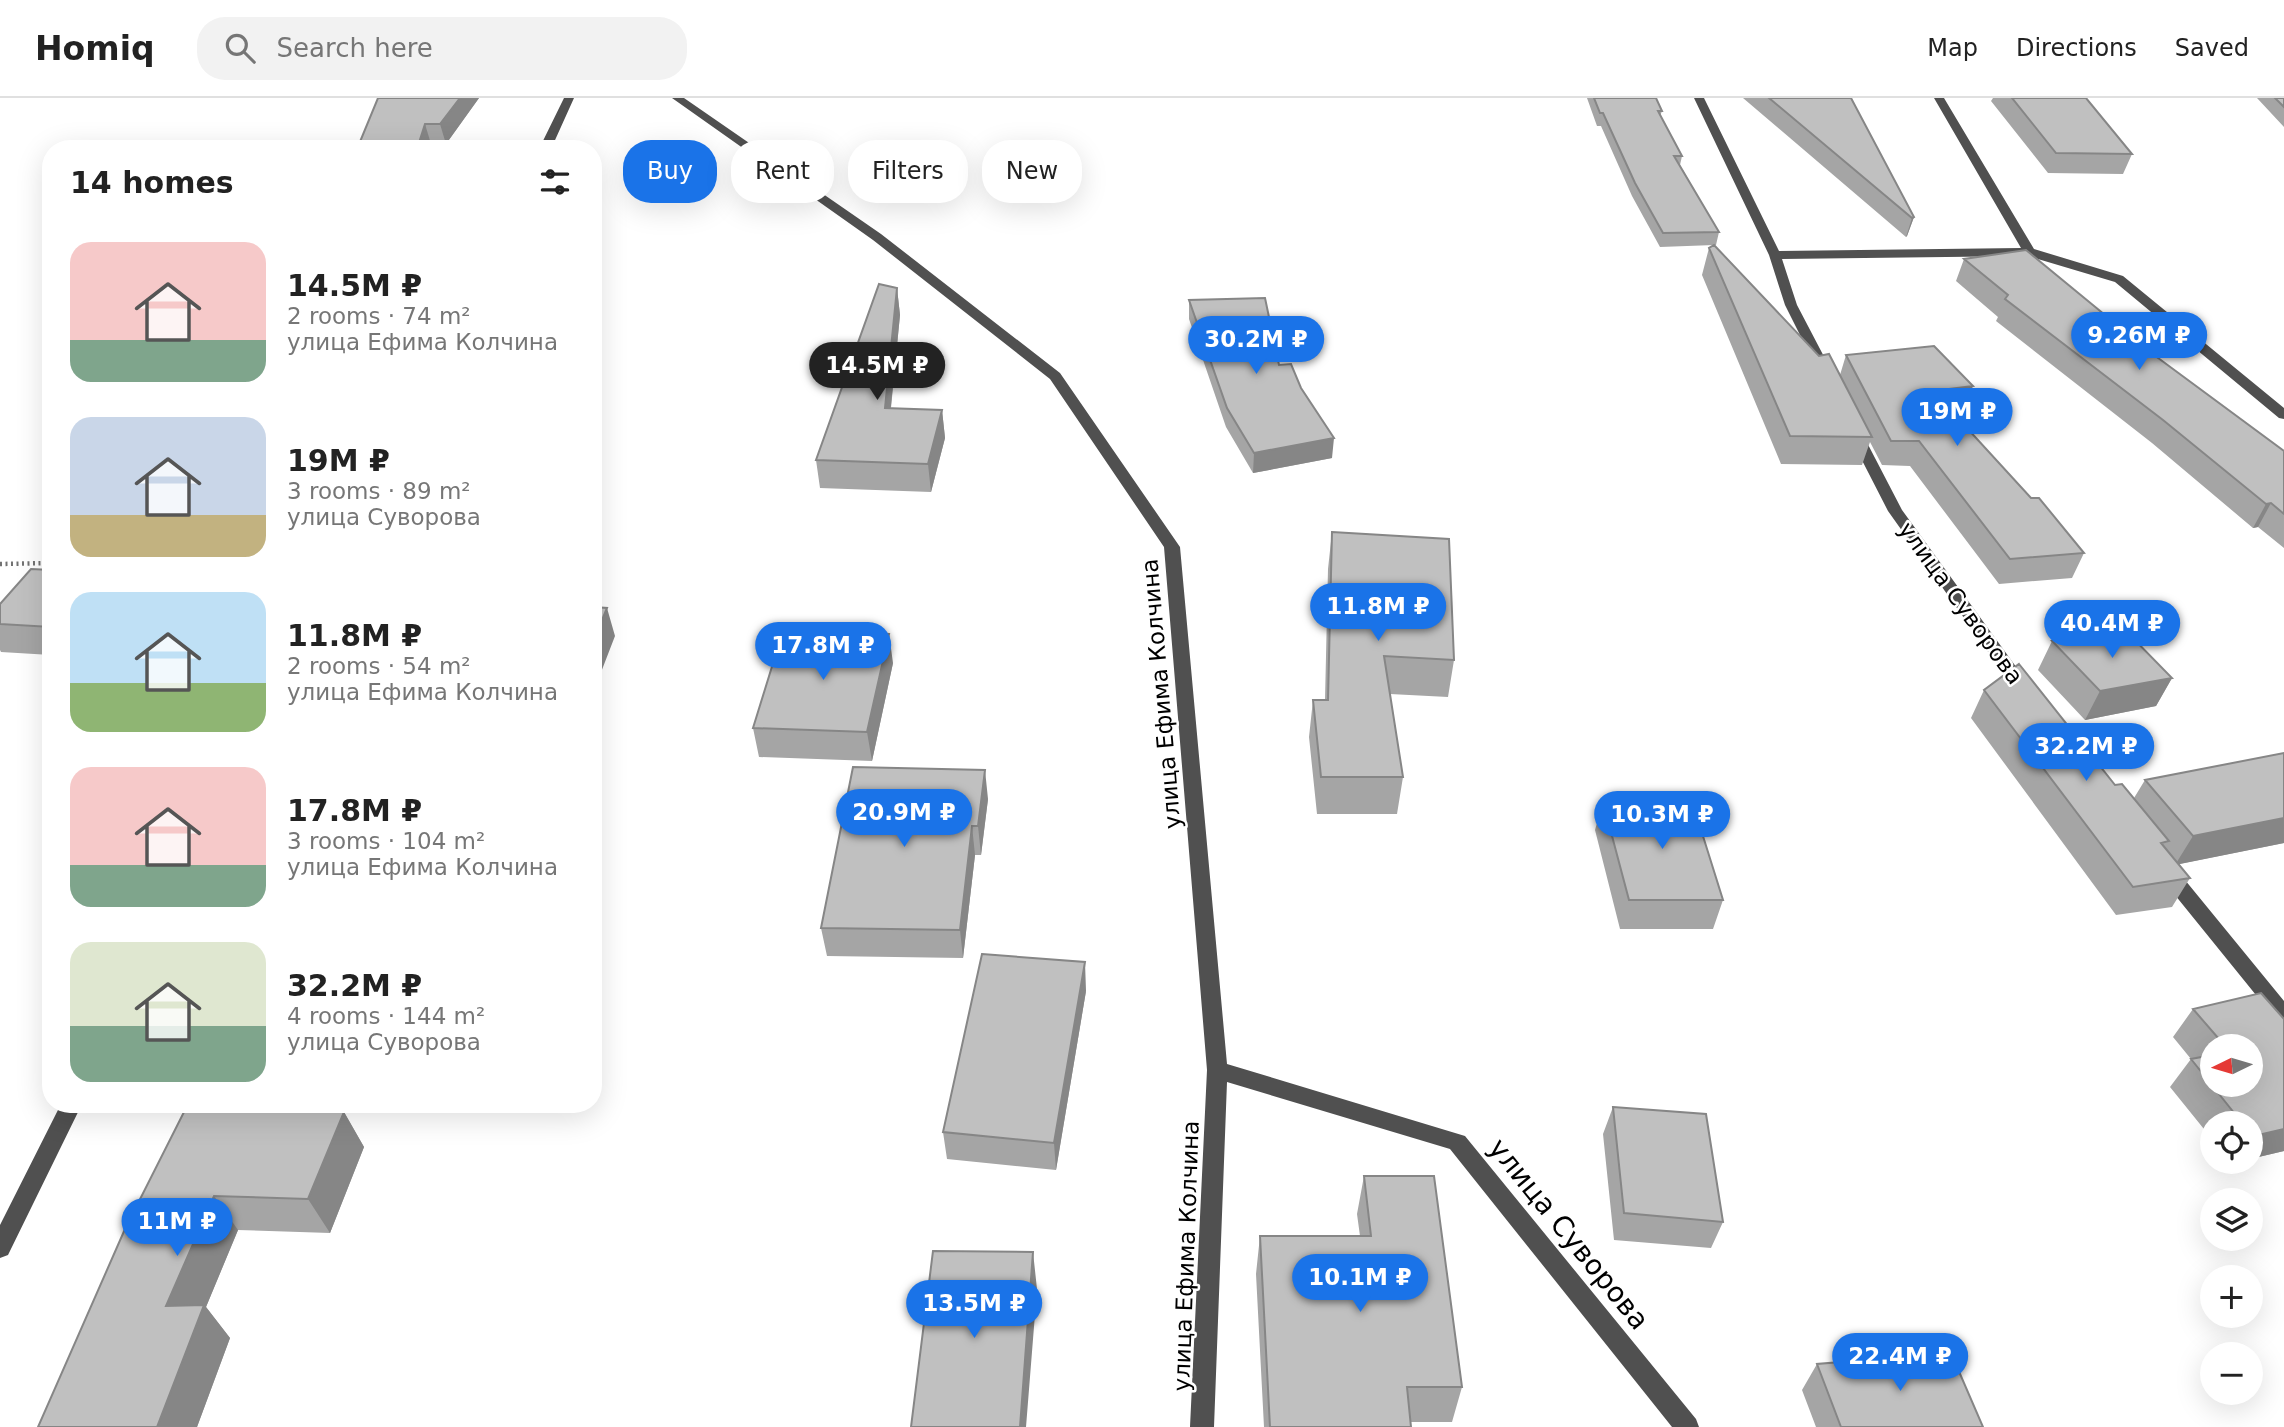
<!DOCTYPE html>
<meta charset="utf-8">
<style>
:root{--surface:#fff;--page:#f2f2f2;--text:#222;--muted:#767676;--line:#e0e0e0;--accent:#1a73e8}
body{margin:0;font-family:"DejaVu Sans",sans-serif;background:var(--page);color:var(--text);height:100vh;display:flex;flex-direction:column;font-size:26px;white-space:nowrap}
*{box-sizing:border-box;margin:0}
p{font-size:23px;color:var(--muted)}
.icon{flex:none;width:38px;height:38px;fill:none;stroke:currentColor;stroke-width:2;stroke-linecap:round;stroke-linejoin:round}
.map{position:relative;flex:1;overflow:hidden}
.details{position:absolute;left:42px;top:42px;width:560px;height:973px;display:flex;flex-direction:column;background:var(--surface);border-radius:28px;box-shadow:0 7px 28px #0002}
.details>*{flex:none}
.banner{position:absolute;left:623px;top:42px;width:665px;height:63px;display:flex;gap:14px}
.needle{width:46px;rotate:265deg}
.tools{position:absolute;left:2200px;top:936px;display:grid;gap:14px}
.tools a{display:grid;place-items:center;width:63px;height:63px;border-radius:50%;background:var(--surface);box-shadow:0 7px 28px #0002;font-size:35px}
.price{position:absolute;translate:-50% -60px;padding:0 16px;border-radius:24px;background:var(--accent);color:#fff;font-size:23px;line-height:46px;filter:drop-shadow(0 2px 4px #0008)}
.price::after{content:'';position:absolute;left:50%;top:42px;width:21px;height:16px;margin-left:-10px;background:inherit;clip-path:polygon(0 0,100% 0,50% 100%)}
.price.on{background:#222;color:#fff}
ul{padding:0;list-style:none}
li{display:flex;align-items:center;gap:21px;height:175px;padding:0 28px}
li span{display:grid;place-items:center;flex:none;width:196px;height:140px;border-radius:21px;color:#555}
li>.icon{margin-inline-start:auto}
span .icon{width:84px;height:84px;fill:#fffc;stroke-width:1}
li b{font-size:30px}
h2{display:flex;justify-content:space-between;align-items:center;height:84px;padding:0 28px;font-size:30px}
.chip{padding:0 24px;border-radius:28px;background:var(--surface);box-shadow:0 7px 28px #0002;font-size:24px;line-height:63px}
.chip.on{background:var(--accent);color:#fff}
header{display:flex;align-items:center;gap:42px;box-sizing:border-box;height:98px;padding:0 35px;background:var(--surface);border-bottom:2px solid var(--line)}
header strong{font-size:33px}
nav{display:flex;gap:38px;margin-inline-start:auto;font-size:24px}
.search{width:490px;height:63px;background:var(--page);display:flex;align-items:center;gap:18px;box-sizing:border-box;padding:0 24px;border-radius:28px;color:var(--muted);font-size:26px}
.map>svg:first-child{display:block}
</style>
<header>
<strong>Homiq</strong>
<div class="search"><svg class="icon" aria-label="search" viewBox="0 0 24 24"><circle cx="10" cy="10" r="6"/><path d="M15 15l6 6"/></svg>Search here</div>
<nav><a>Map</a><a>Directions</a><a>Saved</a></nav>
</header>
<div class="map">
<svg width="2284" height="1329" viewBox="0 0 2284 1329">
<rect width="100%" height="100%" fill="#fff"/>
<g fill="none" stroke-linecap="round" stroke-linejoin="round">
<path stroke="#727272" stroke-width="4.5" stroke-dasharray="2 3.5" stroke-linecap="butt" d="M0,466L51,465"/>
<path fill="#505050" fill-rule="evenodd" d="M564,0H574L551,51H539Z
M672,0H684L881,136L1060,275L1180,449L1227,966L1465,1038L1696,1321L1699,1329H1672L1450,1051L1227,984L1214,1329H1190L1207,972L1164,449L1050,281L873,142Z
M1694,0H1704L1779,153L2021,150L1934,0H1944L2034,151L2123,178L2284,310V321L2279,320L2115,184L2028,158L1782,161L1797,207L1831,272L1829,275H1819L1785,207L1769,157Z
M1855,331L1862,335L1902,412L2030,588L2032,592L2030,596H2018L1888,413L1848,335Z
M2169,769L2176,771L2284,903V925L2277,923L2162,781L2160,776L2162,771Z
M61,1006H82L8,1157L0,1160V1127Z"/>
</g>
<path fill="#a5a5a5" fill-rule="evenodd" d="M378,0H479L446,46H431L429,51H357Z
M1587,0H1656L1662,13L1660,18L1682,58L1680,67L1719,134L1716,147H1714L1819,258L1840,277L1846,257L1964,312L1952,314L2031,400L2084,455L2072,480L1999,486L1910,368L1882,367L1870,344L1862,367L1781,366L1702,177L1709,150L1714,147L1660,149L1632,98L1601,28H1597Z
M1743,0H1851L1914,119L1907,138L1906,139Z
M1993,0H2086L2132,56L2123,76L2048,75L1991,3Z
M2257,0H2284V29Z
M1964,161L2150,254L2284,353V450L2258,429L2253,430L2152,345L1996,223L1998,219L1956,183Z
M897,190L900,217L891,310L942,312L945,340L931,394L820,390L816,362Z
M1189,202L1279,267L1332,360L1253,375L1226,329L1189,221Z
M1332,434L1454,562L1448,599L1390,596L1403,679L1397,716H1317L1309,639L1313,602H1325L1328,471Z
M51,472V557L1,554L0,552V506Z
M2052,543L2172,580L2156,608L2085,622L2038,572Z
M893,565L872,663L759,659L753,630Z
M1984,592L2134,700L2145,682L2284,655V745L2179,766L2190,780L2172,809L2116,817L1971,620Z
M988,701L981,757H975L963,860L827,858L821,830Z
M1603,704L1723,802L1713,831H1620L1595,732Z
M1086,893L1056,1072L947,1061L943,1034Z
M2193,911L2284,921V1053L2250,1061V1026H2212V1041L2170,989L2191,961L2173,939ZM2212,948H2250L2212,987Z
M1613,1009L1723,1124L1711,1150L1614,1142L1603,1036Z
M344,1014L364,1049L330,1135L238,1132L206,1209L230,1240L197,1329H38L125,1131Z
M1364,1078L1462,1289L1452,1324H1410L1411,1329H1264L1256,1176L1260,1138H1360L1357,1116Z
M1817,1266L1983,1329H1816L1802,1292Z"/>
<path fill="#868686" d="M460,0H479L446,46L440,26Z
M425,26L431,46L429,51H417Z
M1914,119L1907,138L1906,139L1912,120Z
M897,190L900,217L888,337L885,310Z
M1973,288L1964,312L1923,318L1933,293Z
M942,312L945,340L931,394L928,366Z
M1334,340L1332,360L1253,375L1254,355Z
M2271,405L2258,429L2253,430L2266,406Z
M607,510L615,538L593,595V544Z
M889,536L893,565L872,663L867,634Z
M2172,580L2156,608L2085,622L2100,593Z
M985,672L988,701L981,757L978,728Z
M2284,720V745L2175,767L2193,738Z
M972,728L975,757L963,860L960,832Z
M1085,864L1086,893L1056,1072L1054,1045Z
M344,1014L364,1049L330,1135L308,1101Z
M2284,1031V1053L2250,1061V1042L2254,1038Z
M214,1098L238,1132L206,1209L230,1240L197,1329H157L166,1208Z
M1033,1154L1037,1191L1026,1329H1020Z"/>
<path fill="#c0c0c0" stroke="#868686" stroke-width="2" d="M378,0H460L440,26H425L417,51H357Z
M1594,0H1656L1662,13H1658L1682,58H1674L1719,134L1663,135L1635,85L1603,15H1600Z
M1769,0H1851L1914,119L1912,120Z
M2012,0H2086L2132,56L2056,55Z
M2275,0H2284V9Z
M1714,147L1819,258L1829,256L1872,339L1790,338L1709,150Z
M2026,152L2150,254L2284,353V416L2271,405L2266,406L2163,322L2005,201L2008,197L1964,161Z
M879,186L897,190L885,310L942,312L928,366L816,362Z
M1265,200L1279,267L1291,266L1301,290L1334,340L1254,355L1227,310L1189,202Z
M1934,248L1973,288L1933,293L2031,400H2039L2084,455L2010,461L1919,343H1891L1846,257Z
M1332,434L1449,441L1454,562L1384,558L1403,679H1321L1313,602H1328Z
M31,471L51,472V529L0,526V506Z
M593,509L607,510L593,544Z
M2123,530L2172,580L2100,593L2052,543Z
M783,533L889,536L867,634L753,630Z
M2019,566L2115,687L2122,686L2169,743L2161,745L2190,780L2133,789L1984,592Z
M2284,655V720L2193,738L2145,682Z
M853,669L985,672L978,728H972L960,832L821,830Z
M1692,703L1723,802H1629L1603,704Z
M982,856L1085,864L1054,1045L943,1034Z
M2261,895L2284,921V1031L2254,1038L2250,1034V1026H2243L2191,961L2212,957V987H2250V948H2225L2193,911Z
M1613,1009L1706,1016L1723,1124L1624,1115Z
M186,1010L344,1014L308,1101L214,1098L166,1208L204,1207L157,1329H38L125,1131Z
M1364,1078H1434L1462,1289H1407L1411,1329H1270L1260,1138H1371Z
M933,1153L1033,1154L1020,1329H911Z
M1951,1255L1983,1329H1841L1817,1266Z"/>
<g text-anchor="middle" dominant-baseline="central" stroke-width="5" stroke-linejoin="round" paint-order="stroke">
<g font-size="23" fill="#000" stroke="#fff">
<text transform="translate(1961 505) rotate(54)">улица Суворова</text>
<text transform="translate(1161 596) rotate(-95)">улица Ефима Колчина</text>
<text transform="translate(1186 1158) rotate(-88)">улица Ефима Колчина</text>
</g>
<g font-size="28" fill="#000" stroke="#fff">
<text transform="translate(1569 1136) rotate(51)">улица Суворова</text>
</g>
</g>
</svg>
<div class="tools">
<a><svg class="needle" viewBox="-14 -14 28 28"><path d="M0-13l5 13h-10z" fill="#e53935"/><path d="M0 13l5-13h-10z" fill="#767676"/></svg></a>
<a><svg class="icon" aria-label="locate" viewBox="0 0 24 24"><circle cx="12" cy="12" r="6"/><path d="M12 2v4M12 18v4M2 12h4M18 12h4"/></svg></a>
<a><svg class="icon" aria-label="layers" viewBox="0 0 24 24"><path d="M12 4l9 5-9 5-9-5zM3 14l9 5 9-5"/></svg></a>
<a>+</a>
<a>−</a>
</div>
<b class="price" style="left:2139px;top:274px">9.26M ₽</b>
<b class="price" style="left:1256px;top:278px">30.2M ₽</b>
<b class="price on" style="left:877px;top:304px">14.5M ₽</b>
<b class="price" style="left:1957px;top:350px">19M ₽</b>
<b class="price" style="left:1378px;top:545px">11.8M ₽</b>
<b class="price" style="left:2112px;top:562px">40.4M ₽</b>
<b class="price" style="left:823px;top:584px">17.8M ₽</b>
<b class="price" style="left:2086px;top:685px">32.2M ₽</b>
<b class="price" style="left:904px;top:751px">20.9M ₽</b>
<b class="price" style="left:1662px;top:753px">10.3M ₽</b>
<b class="price" style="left:177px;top:1160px">11M ₽</b>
<b class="price" style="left:1360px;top:1216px">10.1M ₽</b>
<b class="price" style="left:974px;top:1242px">13.5M ₽</b>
<b class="price" style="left:1900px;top:1295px">22.4M ₽</b>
<div class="banner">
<a class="chip on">Buy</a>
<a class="chip">Rent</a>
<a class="chip">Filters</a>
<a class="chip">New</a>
</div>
<section class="details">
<h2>14 homes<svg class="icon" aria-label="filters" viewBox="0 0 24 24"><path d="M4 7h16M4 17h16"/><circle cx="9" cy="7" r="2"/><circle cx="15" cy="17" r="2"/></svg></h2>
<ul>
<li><span style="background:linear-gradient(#f6c9c9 70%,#7fa58c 0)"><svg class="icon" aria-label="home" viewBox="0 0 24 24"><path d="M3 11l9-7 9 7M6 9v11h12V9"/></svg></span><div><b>14.5M ₽</b><p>2 rooms · 74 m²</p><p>улица Ефима Колчина</p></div></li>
<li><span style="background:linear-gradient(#c9d6e8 70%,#c2b280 0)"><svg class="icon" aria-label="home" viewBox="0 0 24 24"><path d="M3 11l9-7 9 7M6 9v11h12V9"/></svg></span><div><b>19M ₽</b><p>3 rooms · 89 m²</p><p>улица Суворова</p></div></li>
<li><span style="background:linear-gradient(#bfe0f5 65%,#8fb573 0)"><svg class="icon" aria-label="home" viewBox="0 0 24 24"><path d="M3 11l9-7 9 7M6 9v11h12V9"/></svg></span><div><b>11.8M ₽</b><p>2 rooms · 54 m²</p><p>улица Ефима Колчина</p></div></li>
<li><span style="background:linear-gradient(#f6c9c9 70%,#7fa58c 0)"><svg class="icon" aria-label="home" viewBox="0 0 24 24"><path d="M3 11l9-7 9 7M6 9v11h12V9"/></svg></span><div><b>17.8M ₽</b><p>3 rooms · 104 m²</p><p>улица Ефима Колчина</p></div></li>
<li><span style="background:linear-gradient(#dfe7d0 60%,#7fa58c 0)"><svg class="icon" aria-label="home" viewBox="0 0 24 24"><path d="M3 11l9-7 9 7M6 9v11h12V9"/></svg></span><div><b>32.2M ₽</b><p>4 rooms · 144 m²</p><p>улица Суворова</p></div></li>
</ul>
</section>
</div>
